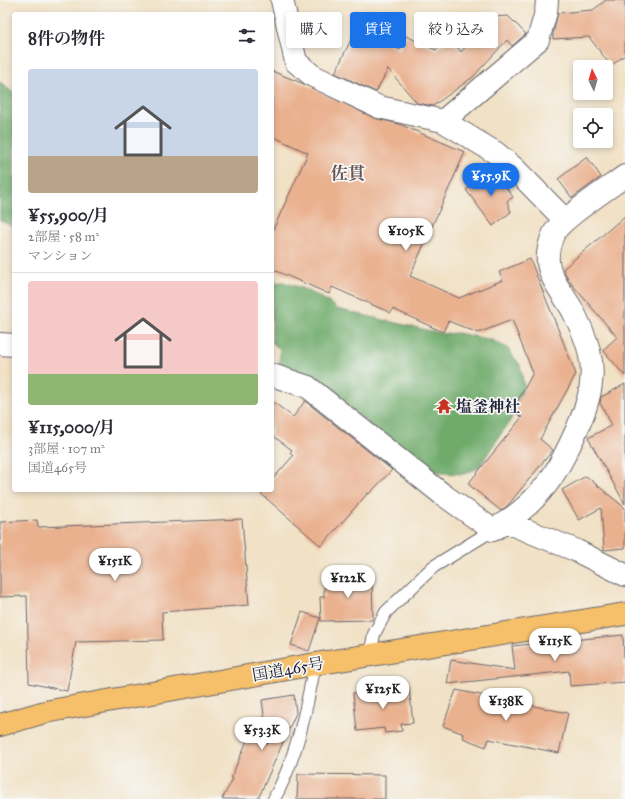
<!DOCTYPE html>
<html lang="ja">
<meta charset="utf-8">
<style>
:root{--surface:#fff;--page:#f7f7f7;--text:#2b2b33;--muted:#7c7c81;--line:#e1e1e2;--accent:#1a73e8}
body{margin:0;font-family:"IM FELL Great Primer","Noto Serif JP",serif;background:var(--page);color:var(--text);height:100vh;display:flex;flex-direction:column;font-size:15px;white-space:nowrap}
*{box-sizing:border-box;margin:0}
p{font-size:13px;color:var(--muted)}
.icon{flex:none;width:22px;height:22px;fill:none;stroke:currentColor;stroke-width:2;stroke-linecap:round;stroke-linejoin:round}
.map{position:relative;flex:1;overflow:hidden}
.panel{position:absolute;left:12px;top:12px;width:262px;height:480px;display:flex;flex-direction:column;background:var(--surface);border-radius:4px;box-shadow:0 2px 6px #0003}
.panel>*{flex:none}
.banner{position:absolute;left:286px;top:12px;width:279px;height:36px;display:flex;gap:8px}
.needle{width:26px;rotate:355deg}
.fabs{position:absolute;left:573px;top:60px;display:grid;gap:8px}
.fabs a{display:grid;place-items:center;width:40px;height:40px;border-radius:4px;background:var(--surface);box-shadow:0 2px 6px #0003;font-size:20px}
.price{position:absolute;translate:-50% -34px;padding:0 9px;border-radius:14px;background:#fff;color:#222;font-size:13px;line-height:26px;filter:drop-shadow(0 1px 2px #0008)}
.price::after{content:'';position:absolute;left:50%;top:24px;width:12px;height:9px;margin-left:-6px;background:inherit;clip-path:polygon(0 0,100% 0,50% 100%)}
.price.active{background:var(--accent);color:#fff}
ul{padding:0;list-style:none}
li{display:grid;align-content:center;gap:8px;height:212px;padding:0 16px}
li+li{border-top:1px solid var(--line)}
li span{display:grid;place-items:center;height:124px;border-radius:4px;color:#555}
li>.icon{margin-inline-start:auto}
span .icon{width:72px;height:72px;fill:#fffc;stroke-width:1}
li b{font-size:17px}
h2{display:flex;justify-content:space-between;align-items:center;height:48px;padding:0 16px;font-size:17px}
.tag{padding:0 14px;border-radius:4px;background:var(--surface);box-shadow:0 2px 6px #0003;font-size:14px;line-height:36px}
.tag.active{background:var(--accent);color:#fff}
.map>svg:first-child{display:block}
</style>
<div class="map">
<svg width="625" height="799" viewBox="0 0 625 799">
<rect width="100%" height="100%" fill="#f6f6f2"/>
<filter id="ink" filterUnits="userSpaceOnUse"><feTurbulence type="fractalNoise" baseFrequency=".025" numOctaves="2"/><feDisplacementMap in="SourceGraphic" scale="8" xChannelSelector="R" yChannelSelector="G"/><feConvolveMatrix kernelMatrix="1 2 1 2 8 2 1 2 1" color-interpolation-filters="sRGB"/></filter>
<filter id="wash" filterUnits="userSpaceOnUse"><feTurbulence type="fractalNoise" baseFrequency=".012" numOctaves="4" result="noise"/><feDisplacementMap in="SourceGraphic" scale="16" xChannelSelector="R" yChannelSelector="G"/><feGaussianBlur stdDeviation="0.9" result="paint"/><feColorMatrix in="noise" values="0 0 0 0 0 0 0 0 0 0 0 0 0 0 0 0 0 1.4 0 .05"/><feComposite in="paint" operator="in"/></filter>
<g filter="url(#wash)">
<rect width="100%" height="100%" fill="#f1e1c5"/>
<path fill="#6fab6c" stroke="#486654" d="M0,82L14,94V227L0,220Z
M283,282C303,288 321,295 337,309L443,334L458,333L492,340L507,348L520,365L524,386L510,421L478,468L464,474L442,473L419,466L368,424L325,385L280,365V350L272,342V283Z"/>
<g id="blocks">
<path fill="#eab18f" d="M606,0H625V55L611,66L589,37L553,39V34L558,13L593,10Z
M508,16L526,34L512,46L507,40L473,77L433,106L417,103L388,69L376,92L335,73L356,29L400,50L406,36L436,50L451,39L461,52L492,17Z
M272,71L304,84L374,118L399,124L465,152L410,276L459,298L503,280L499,272L530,259L576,374L540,439L553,450L508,505L501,511L468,484L522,417L512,411L533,373L512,320L478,333L448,321L443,332L393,309L391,313L332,287L329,294L272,269V232L308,153L272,136Z
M587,157L601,177L572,198L558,179Z
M493,170L513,197L507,201L511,212L493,226L466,190Z
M625,216V376L603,350L617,337L570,282L563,269Z
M625,384V504L588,438L612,425L600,403L601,397Z
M272,401L293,417L305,401L392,470L369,494L368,493L321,546L260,493L263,490H272V480L293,456L290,453L292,450L272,435Z
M586,476L625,508V548L604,550L601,508L579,520L562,490Z
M242,519L249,605L162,612L163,640L76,642L67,691L29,683L27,596L0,597V522L37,520L38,527Z
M372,576L373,620L321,621L320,597H324V587H330V577Z
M302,612L320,618L309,651L291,645Z
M623,635L625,682L570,686L569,671L447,684L451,660L515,670L512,646Z
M409,687L413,723L401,724L402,731L385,733L384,728L357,731L353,693Z
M456,690L568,713L559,753L489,739L486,747L463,738L464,734L443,726Z
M294,695L296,713L258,799H222L233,779L231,778L249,736L268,744L262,700Z
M298,774L385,775V799H297Z"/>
</g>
</g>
<g filter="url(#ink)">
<use href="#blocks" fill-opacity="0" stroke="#6a656b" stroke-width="1"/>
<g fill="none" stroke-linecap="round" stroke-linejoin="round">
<defs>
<path id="service" d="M370,656L374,634L386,612L433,567L493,530
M274,799C297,757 306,710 315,664"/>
<path id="minor" d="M282,0L296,62L313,76L379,107L443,121L496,153L514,168L565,220
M443,121L538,40L546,12L547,0
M0,344L14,345
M272,375L308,387L442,494L493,530C512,519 528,507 542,490C560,470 589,410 591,383C592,375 592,364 590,356C588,343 579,323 573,311C565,296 550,280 548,262C547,253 550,241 554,233C561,219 610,187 625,176
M506,522L575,550L625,575"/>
<path id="trunk" d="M0,725L45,712L197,685L315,664L625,614"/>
</defs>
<use href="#service" stroke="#6a656b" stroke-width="14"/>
<use href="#minor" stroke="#6a656b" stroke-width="24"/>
<use href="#trunk" stroke="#6a656b" stroke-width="24"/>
<use href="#service" stroke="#fff" stroke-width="12"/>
<use href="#minor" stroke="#fff" stroke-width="22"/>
<use href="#trunk" stroke="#f6c06b" stroke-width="22"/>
</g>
</g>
<defs>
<symbol id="temple-bare" viewBox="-9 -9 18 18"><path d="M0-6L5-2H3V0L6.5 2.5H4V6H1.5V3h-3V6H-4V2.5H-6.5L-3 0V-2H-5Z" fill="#c8321e" stroke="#f6f6f2" stroke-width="2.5" paint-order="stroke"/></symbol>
</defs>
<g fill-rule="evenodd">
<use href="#temple-bare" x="433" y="395" width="22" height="22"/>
</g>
<g text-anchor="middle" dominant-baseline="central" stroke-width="3.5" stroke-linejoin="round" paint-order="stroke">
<g font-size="16" font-weight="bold" fill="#22223b" stroke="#f6f6f2" text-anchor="start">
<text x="456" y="406">塩釜神社</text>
</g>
<g font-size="16" fill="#22223b" stroke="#f6f6f2">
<text transform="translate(288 669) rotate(-10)">国道465号</text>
</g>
<g font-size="17" font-weight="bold" fill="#685458" stroke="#f6f6f2">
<text x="348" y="173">佐貫</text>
</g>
</g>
</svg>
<div class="fabs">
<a><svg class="needle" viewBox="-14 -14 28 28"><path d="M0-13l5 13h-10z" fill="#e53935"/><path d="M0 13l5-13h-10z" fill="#7c7c81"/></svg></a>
<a><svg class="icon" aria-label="locate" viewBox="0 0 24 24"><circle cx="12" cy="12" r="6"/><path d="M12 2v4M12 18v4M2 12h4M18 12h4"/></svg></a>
</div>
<b class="price active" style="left:491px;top:197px">¥55.9K</b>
<b class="price" style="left:406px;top:252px">¥105K</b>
<b class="price" style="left:115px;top:582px">¥151K</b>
<b class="price" style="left:348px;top:599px">¥122K</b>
<b class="price" style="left:555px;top:662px">¥115K</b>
<b class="price" style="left:383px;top:710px">¥125K</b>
<b class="price" style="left:506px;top:722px">¥138K</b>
<b class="price" style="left:262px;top:751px">¥53.3K</b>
<div class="banner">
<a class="tag">購入</a>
<a class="tag active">賃貸</a>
<a class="tag">絞り込み</a>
</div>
<section class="panel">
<h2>8件の物件<svg class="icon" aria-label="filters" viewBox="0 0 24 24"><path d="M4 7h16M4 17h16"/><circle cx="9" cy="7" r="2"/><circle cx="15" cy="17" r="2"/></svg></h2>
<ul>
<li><span style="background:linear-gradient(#c9d6e8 70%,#b9a48a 0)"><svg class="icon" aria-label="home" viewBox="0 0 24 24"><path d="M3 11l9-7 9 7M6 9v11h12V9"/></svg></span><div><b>¥55,900/月</b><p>2部屋 · 58 m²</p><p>マンション</p></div></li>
<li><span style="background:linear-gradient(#f6c9c9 75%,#8fb573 0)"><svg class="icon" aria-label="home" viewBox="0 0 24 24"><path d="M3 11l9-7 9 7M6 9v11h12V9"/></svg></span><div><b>¥115,000/月</b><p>3部屋 · 107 m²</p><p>国道465号</p></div></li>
</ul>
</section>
</div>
